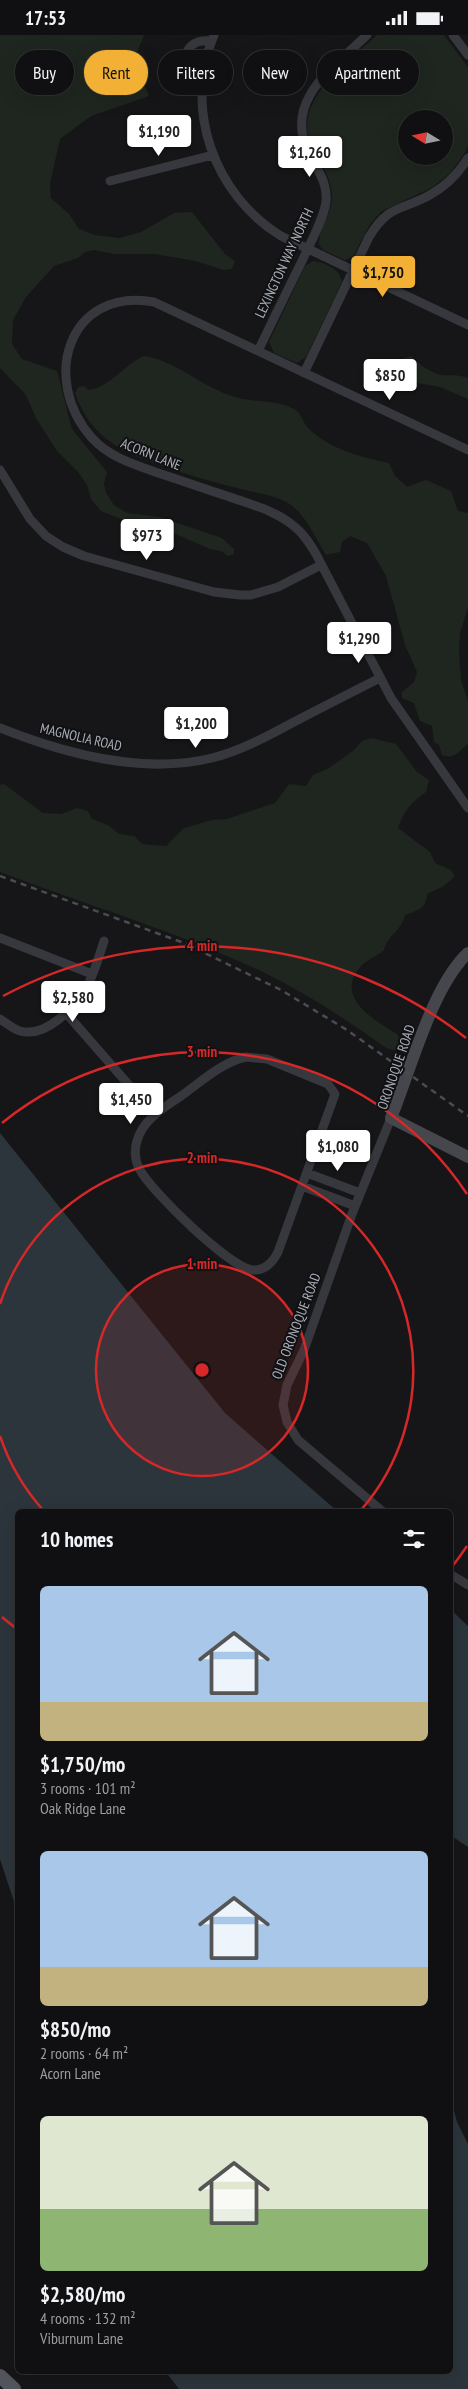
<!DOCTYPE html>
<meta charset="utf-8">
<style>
:root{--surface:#101012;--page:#1e1e20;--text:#f1f3f6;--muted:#9c9d9f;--line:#303032;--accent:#f2b134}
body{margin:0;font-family:"PT Sans Narrow",sans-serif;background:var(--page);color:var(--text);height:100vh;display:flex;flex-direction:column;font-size:19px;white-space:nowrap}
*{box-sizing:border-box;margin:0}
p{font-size:16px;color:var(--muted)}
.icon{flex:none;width:28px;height:28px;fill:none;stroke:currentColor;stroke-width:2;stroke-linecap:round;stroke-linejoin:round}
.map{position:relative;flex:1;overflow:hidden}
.sheet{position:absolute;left:15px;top:1474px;width:438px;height:865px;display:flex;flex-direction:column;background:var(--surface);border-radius:8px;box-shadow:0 5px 20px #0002,0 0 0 1px var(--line)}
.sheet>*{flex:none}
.guide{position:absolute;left:15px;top:15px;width:439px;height:45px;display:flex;gap:10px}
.needle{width:32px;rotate:280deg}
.buttons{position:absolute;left:398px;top:75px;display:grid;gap:10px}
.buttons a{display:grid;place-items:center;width:55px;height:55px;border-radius:50%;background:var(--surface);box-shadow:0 5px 20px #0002,0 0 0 1px var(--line);font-size:25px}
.price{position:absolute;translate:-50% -42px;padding:0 11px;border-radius:5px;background:#fff;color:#222;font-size:16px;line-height:32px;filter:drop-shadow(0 1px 2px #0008)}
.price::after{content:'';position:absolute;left:50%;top:30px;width:15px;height:11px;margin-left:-8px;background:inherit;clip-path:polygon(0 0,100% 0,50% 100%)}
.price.on{background:var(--accent);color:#111}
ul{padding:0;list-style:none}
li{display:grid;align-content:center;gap:10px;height:265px;padding:0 25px}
li span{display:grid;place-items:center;height:155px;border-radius:8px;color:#555}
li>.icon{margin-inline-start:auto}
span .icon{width:90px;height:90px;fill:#fffc;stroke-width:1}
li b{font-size:21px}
h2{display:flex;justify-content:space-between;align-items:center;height:60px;padding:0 25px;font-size:21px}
.tag{padding:0 18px;border-radius:22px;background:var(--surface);box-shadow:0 5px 20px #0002,0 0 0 1px var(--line);font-size:18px;line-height:45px}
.tag.on{background:var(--accent);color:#111}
.status{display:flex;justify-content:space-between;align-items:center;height:35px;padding:0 25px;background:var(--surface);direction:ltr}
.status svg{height:14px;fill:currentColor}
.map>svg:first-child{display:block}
</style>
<div class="status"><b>17:53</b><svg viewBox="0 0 49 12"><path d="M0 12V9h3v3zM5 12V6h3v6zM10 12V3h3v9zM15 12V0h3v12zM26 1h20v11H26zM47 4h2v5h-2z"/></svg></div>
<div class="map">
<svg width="468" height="2354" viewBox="0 0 468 2354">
<rect width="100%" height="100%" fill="#161618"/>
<path fill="#1e261f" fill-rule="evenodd" d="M0,0H144L134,25L149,61L91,81L60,104L50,149L51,163L69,179L79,194L95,200L119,203L141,197L174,178L192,177L225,219L235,226L232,234L224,235L195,226L155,219H115L94,215L85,217L78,223L54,231L26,262L13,285L12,309L22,324L57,336L72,394L107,437L104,448L106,458L114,470L122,475L127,478L160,482L222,503L234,514V519L228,521L221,516L210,514L164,494L154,491L126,490L121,484L101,476L91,464L87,450L78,437L57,416L36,383L26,360L0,333Z
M377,0H444L468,32V111L465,118L450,138L433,152L382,176L370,189L353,222L345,225L323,215L319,210C319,192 333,178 332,159C330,138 317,125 310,107C294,63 349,26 377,0ZM406,84H444V121H406Z
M313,226C324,227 341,234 342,247L306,322L297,328L274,318L269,307L305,231Z
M144,321C177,326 203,353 235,362C252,368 284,364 298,377C302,381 304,389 308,393C329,414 361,422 389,428L395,441L407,452L426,445L451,456L458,476L468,478V573L460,598L459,618L461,645L468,666V709C458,716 456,725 442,720L439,710L434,707L432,691L420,686L414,668L402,663V657L414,647L417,637L405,610L386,541L367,508L350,501L342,507L340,517L326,520C315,503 306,479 288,468C275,460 256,458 241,454C216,448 192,441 168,433C125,418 91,405 75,358L78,352L84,351L88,355C108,354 125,329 144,321Z
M411,321C418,328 427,335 437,339C447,342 455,338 468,343V364L440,352L407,346L398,339L397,331L402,324Z
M371,703L396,709L417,737L429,745L426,757C412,767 404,775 398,793L430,817L435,828L451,835L455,841L444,851L427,859C427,873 417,876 405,880C402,895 387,901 384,915C378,921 368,924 362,930C332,961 374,985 397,999L401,1006V1012L394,1015L386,1013C347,985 306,958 263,937C178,897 87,870 0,837V750L4,749L43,778L61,779L77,773L88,776L92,784L108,790L119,799L134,801L142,809L166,811L184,793L212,785L227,784L275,768L289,749L306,751L313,740L329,733L353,716L362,706Z"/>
<path fill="#2c353c" d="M0,1098L225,1378L337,1476H18L17,1876L0,1824Z
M450,1574L468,1591V1812L450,1800Z
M450,2060L457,2087L468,2109V2354H179L165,2336H450Z"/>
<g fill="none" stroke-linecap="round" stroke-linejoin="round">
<path stroke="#37383d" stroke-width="9" d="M214,0C183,73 214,160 281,201L468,290
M453,0L468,20
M203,42L189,36L185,22C189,8 198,5 211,6
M110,146L213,120
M258,316C273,285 288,254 303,224C311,206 323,186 326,167C328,147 317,135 309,118C282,66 334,32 367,0
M304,338L369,202C388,170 400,176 428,161C445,152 458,139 468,123
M468,415L154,267C68,252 40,345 92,403C108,421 132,429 155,437C180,445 205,454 230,462C252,470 277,476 295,492C304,499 310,509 316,519L391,663L468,773
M0,435L30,484L46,501L63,512L84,521L214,557L240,560H251L278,552L321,530
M0,693C65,719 142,740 212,723C240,716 266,702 292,688C321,673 350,658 380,643
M0,903L92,939
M66,978L155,1080
M0,984C6,988 13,994 20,996C47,1003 73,973 86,953C94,940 99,921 104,906
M246,1022L267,1024L328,1049L335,1059L278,1217C273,1227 265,1236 252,1235C228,1231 153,1158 140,1135C135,1127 134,1115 137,1106C143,1084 164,1073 181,1061C201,1047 222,1027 246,1022Z
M307,1138L360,1158
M302,1151L355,1171
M382,1476L298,1405L287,1387L283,1370L287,1350L304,1315L352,1179L391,1083
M450,1539L468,1550"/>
<path stroke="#45474d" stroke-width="12" d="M468,918C432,951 410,1037 391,1083L468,1122"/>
<path stroke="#53555c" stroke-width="14" d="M0,2341L14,2354"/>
<path stroke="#4a4c52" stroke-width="2.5" stroke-dasharray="6 5" stroke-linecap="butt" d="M0,841L184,908L281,955L347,995L468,1081"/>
</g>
<circle cx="202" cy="1335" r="106" fill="#d62828" fill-opacity=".12"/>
<g fill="none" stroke="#d62828" stroke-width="2.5">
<circle cx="202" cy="1335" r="106"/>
<path d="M43 1475A212 212 0 0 1 0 1401M0 1269A212 212 0 1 1 361 1475"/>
<path d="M467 1511A318 318 0 0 1 451 1533M17 1594A318 318 0 0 1 2 1582M2 1088A318 318 0 0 1 467 1159"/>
<path d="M3 961A424 424 0 0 1 466 1003"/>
</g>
<g text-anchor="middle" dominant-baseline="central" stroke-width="4" stroke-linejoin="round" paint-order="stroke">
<g font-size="14" fill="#a8adb8" stroke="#111113">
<text transform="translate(284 228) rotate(-65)">LEXINGTON WAY NORTH</text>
<text transform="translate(151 419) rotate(22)">ACORN LANE</text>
<text transform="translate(81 702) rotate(13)">MAGNOLIA ROAD</text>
<text transform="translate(396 1032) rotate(-71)">ORONOQUE ROAD</text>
<text transform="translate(296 1291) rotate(-69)">OLD ORONOQUE ROAD</text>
</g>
</g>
<circle cx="202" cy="1335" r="8" fill="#d62828" stroke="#111113" stroke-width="2.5"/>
<g font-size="15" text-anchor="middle" font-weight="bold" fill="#d62828" stroke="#111113" stroke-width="4" stroke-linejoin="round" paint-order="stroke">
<text x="202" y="916">4 min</text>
<text x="202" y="1022">3 min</text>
<text x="202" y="1128">2 min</text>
<text x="202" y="1234">1 min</text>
</g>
</svg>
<div class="buttons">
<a><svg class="needle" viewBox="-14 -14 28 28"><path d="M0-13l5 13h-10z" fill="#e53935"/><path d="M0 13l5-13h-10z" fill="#9c9d9f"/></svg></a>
</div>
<b class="price" style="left:159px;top:122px">$1,190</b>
<b class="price" style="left:310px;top:143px">$1,260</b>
<b class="price on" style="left:383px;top:263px">$1,750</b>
<b class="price" style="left:390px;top:366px">$850</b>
<b class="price" style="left:147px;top:526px">$973</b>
<b class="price" style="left:359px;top:629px">$1,290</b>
<b class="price" style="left:196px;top:714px">$1,200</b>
<b class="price" style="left:73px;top:988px">$2,580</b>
<b class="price" style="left:131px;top:1090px">$1,450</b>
<b class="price" style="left:338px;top:1137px">$1,080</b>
<div class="guide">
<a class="tag">Buy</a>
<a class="tag on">Rent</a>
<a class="tag">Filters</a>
<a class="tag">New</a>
<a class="tag">Apartment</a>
</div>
<section class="sheet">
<h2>10 homes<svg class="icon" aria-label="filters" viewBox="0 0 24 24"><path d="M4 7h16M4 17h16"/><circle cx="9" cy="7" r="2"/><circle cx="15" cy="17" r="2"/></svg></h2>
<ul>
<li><span style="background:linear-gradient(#a9c7e8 75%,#c2b280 0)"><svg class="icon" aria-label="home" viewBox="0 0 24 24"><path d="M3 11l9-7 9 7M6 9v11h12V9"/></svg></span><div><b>$1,750/mo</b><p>3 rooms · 101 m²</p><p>Oak Ridge Lane</p></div></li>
<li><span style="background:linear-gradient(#a9c7e8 75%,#c2b280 0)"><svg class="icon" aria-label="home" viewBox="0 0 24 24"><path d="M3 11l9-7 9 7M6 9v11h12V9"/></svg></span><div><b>$850/mo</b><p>2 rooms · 64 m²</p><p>Acorn Lane</p></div></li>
<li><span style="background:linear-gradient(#dfe7d0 60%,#8fb573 0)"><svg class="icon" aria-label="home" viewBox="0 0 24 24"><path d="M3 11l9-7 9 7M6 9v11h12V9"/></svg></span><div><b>$2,580/mo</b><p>4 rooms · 132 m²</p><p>Viburnum Lane</p></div></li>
</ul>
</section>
</div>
